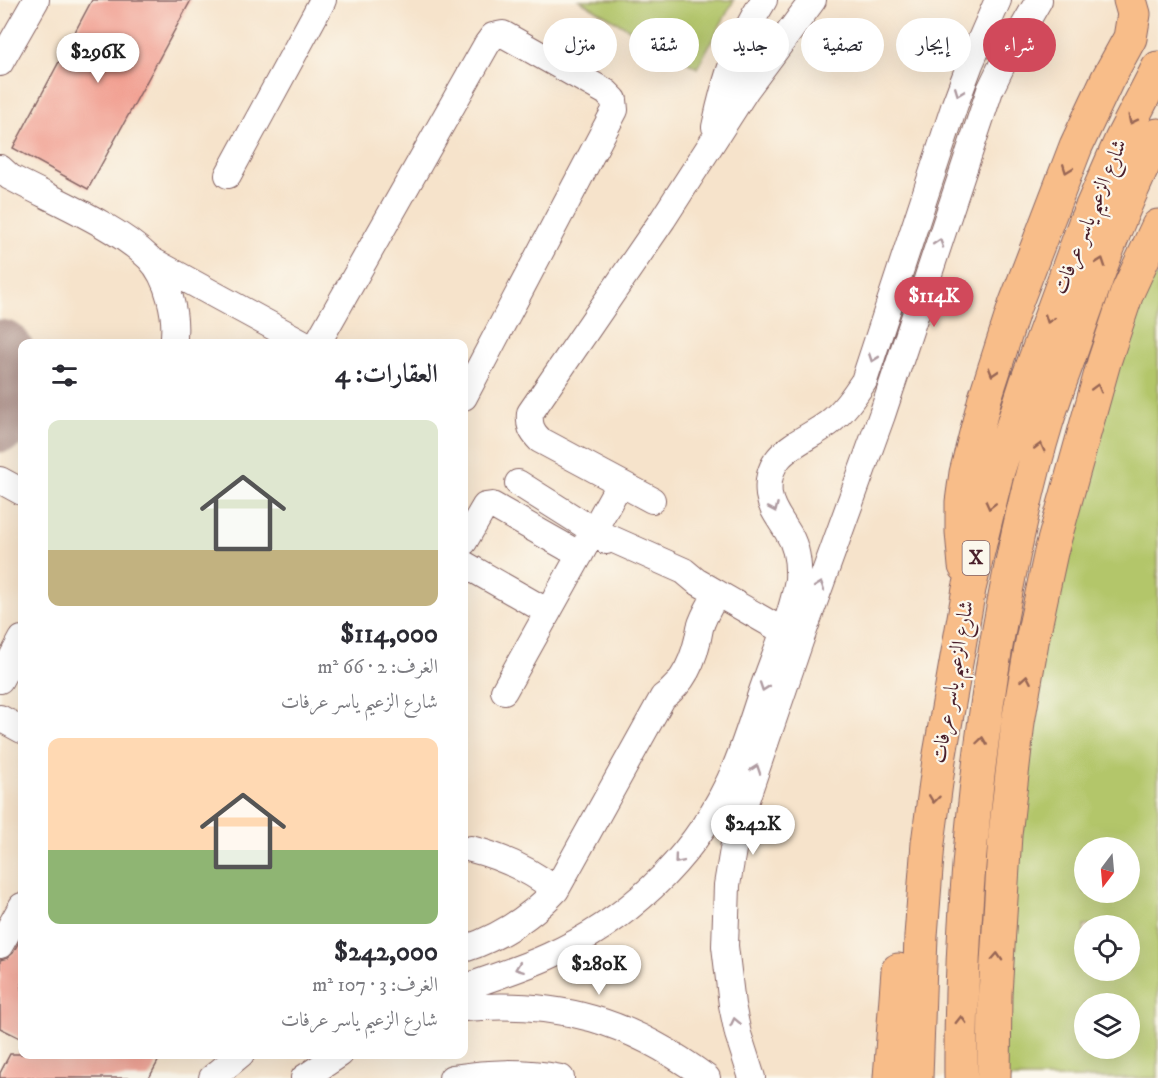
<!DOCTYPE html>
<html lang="ar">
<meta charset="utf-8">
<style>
:root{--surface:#fff;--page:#f7f7f7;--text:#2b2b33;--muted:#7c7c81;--accent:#d1495b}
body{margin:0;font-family:"IM FELL DW Pica",Amiri,serif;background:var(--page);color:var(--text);direction:rtl;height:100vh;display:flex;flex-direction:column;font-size:22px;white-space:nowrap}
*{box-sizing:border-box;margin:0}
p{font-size:20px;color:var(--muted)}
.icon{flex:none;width:33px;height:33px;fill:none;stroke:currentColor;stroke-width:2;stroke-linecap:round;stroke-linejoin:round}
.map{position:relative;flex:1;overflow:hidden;direction:ltr}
.drawer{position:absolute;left:18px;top:339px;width:450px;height:720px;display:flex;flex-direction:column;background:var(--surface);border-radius:12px;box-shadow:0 6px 24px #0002;direction:rtl}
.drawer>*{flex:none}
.guide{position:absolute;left:486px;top:18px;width:570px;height:54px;direction:rtl;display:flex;gap:12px}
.needle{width:39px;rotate:196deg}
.controls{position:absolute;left:1074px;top:837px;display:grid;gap:12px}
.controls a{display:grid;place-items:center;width:66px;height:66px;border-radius:50%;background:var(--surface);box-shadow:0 6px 24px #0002;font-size:30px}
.price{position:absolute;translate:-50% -51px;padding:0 14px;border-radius:21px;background:#fff;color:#222;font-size:20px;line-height:39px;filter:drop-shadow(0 2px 3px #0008)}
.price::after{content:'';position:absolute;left:50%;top:36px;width:18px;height:14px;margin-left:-9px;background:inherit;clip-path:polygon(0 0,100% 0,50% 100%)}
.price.selected{background:var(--accent);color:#fff}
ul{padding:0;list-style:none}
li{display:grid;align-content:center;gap:12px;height:318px;padding:0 30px}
li span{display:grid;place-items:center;height:186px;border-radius:12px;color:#555}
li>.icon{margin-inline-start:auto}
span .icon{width:108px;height:108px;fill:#fffc;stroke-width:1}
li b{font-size:26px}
h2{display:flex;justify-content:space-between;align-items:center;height:72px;padding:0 30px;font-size:26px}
.chip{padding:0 21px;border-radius:27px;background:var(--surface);box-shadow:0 6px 24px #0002;font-size:21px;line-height:54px}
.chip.selected{background:var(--accent);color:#fff}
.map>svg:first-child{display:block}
</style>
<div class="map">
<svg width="1158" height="1078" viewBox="0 0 1158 1078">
<rect width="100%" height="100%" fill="#fbf7ec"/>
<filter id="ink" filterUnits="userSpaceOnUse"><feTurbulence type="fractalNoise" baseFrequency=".0167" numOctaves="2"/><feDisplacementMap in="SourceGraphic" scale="12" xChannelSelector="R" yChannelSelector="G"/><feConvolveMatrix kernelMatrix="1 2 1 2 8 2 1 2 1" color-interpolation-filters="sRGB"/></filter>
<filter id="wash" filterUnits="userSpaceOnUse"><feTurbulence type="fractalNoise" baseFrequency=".008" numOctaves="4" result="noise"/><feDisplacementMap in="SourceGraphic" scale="24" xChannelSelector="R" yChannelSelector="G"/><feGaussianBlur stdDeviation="1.35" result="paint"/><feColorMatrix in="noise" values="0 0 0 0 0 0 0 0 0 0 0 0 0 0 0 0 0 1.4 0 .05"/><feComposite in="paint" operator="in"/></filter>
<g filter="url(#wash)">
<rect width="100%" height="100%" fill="#f6e3cb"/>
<path fill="#b3c66a" stroke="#7e724a" stroke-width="1.5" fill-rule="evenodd" d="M579,0H734L697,68Z
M1158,276V1078H976L987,899L1012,684L1145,282ZM1084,848H1130V892H1084ZM1084,926H1130V970H1084ZM1084,1004H1130V1048H1084Z"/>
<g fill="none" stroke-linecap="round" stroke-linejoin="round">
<path stroke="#a0817b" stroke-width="69" d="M0,354C5,375 6,397 0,418"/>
</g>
<g id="blocks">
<path fill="#f19f91" d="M92,0H191L88,189L13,148Z
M22,936V1039L0,1028V960L7,958L13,953Z
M10,1054H162L149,1078H0V1073Z"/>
</g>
</g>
<g filter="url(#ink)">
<use href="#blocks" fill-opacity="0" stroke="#866463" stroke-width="1.5"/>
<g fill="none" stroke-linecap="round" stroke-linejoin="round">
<defs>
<path id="minor" d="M0,63L36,0
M715,127C725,79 737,42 764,0
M0,168L10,177C53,200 115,225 149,258C168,277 178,317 173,344
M228,175L323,0
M151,260L305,344
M317,344L487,44L493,36L503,34L606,92L614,100L615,110L464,397
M0,480L22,492
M518,483L594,531L606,541
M652,500L540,440C531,431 529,425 530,413L663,219L746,90L813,0
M594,531L684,571L696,581L797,639
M464,542L485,506L492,505L580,555
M464,564L548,612
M0,680L22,639
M504,691L620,483
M0,718L22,730
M471,849C503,857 530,870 556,890
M0,945L22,906
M464,949C500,937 530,918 556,890L663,697C686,682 696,653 700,628C703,616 711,604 717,593
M464,988C492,977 521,969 549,956C625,922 690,862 727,786C741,758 750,727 760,697C773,658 791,619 798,580C799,562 797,546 787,531C780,519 771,509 769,495C764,451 801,444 829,423C844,411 854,396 864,381L955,104L970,64L998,0
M464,1008C560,1000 630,1021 707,1078
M212,1078L241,1054
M304,1078L340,1054
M452,1078C491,1072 522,1071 561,1078
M752,1078L738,1034L732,1005L725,946L727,885L737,826L800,641L882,415L990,90L1005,59L1039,0"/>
<path id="highway" d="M965,566L962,532V502L966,473L985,398L1015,305L1076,146L1107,80L1130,38L1134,14L1130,0
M890,1078L898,970
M916,1078L921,936L928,843L939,760L969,589L996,477L1026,384L1086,220L1121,140L1158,68
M961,1078C960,932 973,785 997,640C1010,567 1025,493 1047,421C1055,395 1065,369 1074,343C1099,269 1123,204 1158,135
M994,1078L995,994L1005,835L1018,722L1033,636L1051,552L1104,362L1127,293L1158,226"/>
</defs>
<use href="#minor" stroke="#866463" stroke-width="28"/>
<use href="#highway" stroke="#866463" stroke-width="35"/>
<use href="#minor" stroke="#fff" stroke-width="26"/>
<use href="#highway" stroke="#f8bd89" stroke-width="33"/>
</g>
<defs><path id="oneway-chevron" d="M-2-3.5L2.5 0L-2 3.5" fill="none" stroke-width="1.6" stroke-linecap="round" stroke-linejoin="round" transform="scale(1.5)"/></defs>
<g stroke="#ae9aa0">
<use href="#oneway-chevron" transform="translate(959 92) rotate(111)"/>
<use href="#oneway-chevron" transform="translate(939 243) rotate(-72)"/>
<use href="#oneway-chevron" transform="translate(873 358) rotate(109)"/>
<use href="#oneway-chevron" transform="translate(774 508) rotate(66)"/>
<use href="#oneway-chevron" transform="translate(820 586) rotate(-70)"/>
<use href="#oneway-chevron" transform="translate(764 687) rotate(109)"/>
<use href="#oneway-chevron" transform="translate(756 769) rotate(-71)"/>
<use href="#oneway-chevron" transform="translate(678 860) rotate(130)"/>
<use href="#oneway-chevron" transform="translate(519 968) rotate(159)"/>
<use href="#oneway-chevron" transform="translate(735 1022) rotate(-102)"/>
</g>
<g stroke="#986655">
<use href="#oneway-chevron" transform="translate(1132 120) rotate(117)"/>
<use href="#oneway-chevron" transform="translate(1067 169) rotate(111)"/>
<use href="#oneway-chevron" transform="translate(1101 262) rotate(-71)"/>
<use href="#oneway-chevron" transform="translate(1049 319) rotate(110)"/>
<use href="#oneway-chevron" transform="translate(993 372) rotate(107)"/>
<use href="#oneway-chevron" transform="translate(1097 388) rotate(-74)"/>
<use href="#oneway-chevron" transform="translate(1040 447) rotate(-75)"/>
<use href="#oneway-chevron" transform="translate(990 505) rotate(104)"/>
<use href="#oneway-chevron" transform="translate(1026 679) rotate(-80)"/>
<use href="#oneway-chevron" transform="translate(982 741) rotate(-82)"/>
<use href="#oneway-chevron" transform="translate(934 799) rotate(97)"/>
<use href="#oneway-chevron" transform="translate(997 957) rotate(-87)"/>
<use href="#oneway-chevron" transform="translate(961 1020) rotate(-89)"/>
</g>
</g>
<g text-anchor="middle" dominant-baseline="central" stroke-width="4.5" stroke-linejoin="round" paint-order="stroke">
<rect fill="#fbf7ec" stroke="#7f6065" stroke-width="1.5" x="962.5" y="541" width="27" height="34" rx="4.5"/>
<g font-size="20" font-weight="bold" fill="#4a1f2b">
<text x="976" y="558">X</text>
</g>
<g font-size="21" fill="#4a1f2b" stroke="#fbf7ec">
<text transform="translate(1090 217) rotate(-68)">شارع الزعيم ياسر عرفات</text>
<text transform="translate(953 682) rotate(-80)">شارع الزعيم ياسر عرفات</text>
</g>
</g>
</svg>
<div class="controls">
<a><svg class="needle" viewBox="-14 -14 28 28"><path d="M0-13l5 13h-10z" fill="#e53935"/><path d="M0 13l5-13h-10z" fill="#7c7c81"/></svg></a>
<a><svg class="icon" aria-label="locate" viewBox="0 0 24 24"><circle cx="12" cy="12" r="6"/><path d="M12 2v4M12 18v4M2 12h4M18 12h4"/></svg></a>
<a><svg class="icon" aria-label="layers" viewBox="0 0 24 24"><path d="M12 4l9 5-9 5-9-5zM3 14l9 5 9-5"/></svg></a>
</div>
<b class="price" style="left:98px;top:84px">$296K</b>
<b class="price selected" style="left:934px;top:328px">$114K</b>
<b class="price" style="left:753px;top:856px">$242K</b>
<b class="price" style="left:599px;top:996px">$280K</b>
<div class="guide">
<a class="chip selected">شراء</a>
<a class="chip">إيجار</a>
<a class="chip">تصفية</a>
<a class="chip">جديد</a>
<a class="chip">شقة</a>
<a class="chip">منزل</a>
</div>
<section class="drawer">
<h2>العقارات: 4<svg class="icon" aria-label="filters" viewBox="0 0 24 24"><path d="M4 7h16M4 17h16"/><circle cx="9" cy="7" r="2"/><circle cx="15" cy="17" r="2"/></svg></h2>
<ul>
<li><span style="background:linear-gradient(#dfe7d0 70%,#c2b280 0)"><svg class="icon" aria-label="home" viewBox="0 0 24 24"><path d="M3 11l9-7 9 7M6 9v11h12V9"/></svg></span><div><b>$114,000</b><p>الغرف: 2 · 66 m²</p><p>شارع الزعيم ياسر عرفات</p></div></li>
<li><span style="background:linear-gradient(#ffd9b3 60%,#8fb573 0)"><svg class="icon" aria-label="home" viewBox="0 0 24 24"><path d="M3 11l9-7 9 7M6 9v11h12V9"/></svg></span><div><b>$242,000</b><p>الغرف: 3 · 107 m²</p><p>شارع الزعيم ياسر عرفات</p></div></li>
</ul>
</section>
</div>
